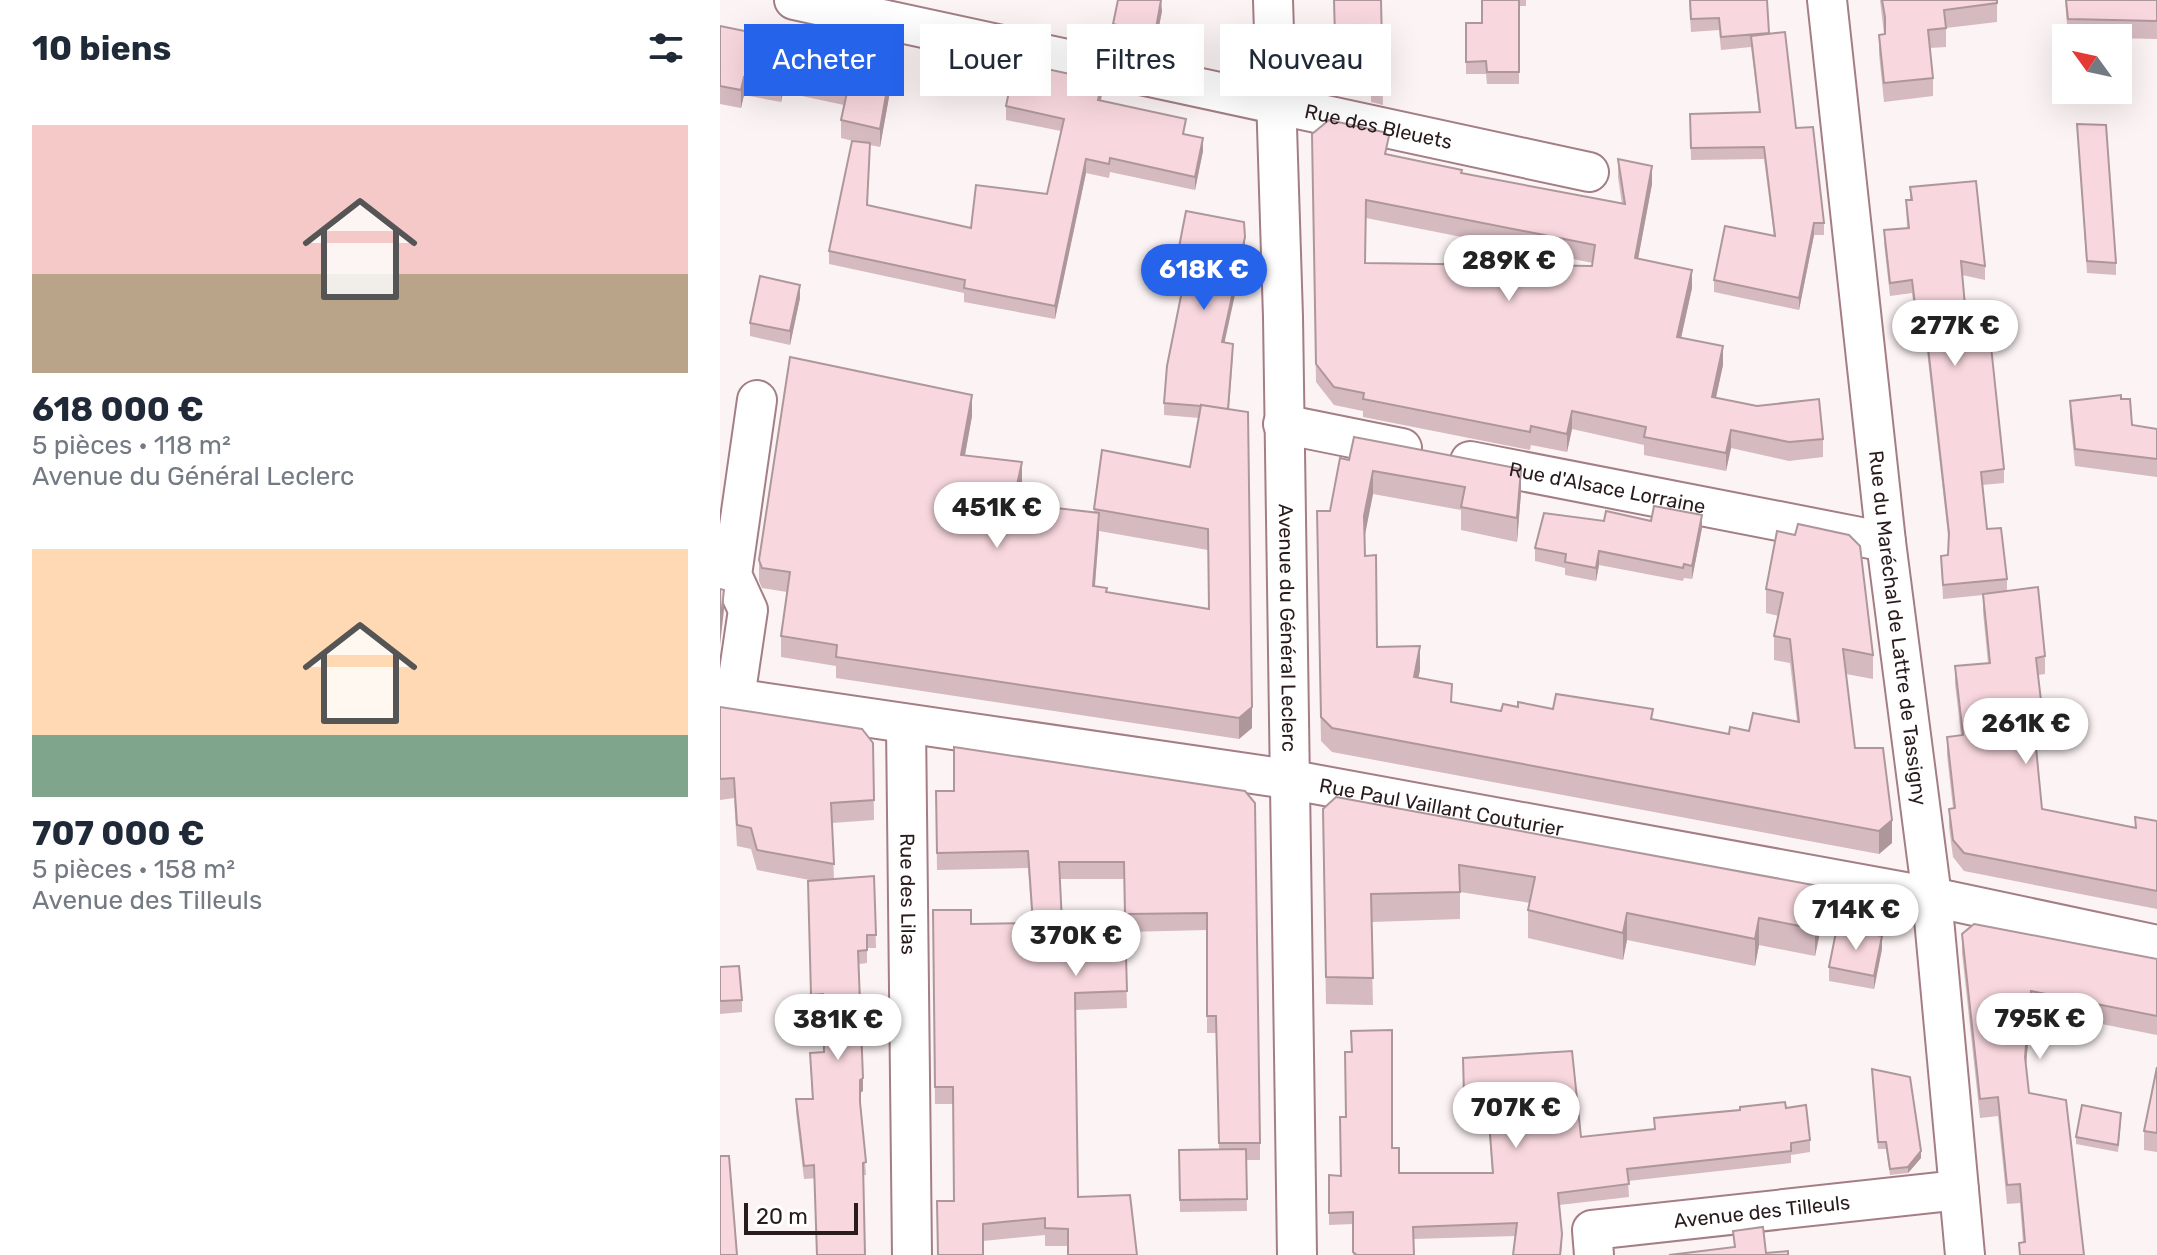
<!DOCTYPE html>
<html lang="fr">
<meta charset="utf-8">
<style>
:root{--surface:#fff;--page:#f2f2f3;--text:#1f2937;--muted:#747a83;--accent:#2563eb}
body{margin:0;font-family:Rubik,sans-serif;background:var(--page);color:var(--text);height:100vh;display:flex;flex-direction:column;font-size:30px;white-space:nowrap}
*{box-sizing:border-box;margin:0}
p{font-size:26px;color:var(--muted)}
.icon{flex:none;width:44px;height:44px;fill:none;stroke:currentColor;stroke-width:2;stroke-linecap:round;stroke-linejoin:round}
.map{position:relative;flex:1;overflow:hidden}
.side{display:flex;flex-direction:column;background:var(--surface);width:720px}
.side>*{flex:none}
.hud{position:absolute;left:24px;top:24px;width:760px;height:72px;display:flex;gap:16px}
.needle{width:52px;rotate:303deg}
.controls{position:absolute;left:1332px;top:24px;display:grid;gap:16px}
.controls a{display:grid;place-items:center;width:80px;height:80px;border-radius:0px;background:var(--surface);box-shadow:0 8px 32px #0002;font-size:40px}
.scale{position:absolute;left:24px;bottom:20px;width:114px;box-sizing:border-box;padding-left:8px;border:4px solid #2a1b1d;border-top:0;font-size:22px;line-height:28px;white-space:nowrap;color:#2a1b1d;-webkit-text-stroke:6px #fff;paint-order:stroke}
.price{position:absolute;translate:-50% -68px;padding:0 18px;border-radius:28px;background:#fff;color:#222;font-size:26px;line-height:52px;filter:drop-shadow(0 2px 4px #0008)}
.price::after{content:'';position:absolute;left:50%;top:48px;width:24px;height:18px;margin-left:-12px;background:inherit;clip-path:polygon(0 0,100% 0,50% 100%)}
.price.current{background:var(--accent);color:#fff}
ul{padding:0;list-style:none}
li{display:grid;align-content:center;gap:16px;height:424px;padding:0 32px}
li span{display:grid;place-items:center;height:248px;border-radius:0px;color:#555}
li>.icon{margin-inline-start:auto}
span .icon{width:144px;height:144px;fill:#fffc;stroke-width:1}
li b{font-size:34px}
h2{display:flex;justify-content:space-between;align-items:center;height:96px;padding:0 32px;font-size:34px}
.tag{padding:0 28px;border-radius:0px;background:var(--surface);box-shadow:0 8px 32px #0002;font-size:28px;line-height:72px}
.tag.current{background:var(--accent);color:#fff}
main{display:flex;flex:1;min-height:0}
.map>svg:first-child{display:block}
</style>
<main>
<section class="side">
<h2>10 biens<svg class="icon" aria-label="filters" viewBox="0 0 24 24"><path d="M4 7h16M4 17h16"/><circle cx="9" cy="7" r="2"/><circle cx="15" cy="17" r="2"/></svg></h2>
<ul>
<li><span style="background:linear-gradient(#f6c9c9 60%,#b9a48a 0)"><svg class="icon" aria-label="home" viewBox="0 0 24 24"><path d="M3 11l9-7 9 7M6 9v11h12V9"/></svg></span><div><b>618 000 €</b><p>5 pièces · 118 m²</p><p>Avenue du Général Leclerc</p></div></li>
<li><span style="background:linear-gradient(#ffd9b3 75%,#7fa58c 0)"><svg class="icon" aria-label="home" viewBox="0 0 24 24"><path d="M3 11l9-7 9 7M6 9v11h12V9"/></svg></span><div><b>707 000 €</b><p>5 pièces · 158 m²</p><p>Avenue des Tilleuls</p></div></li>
</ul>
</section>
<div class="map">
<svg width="1437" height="1255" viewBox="0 0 1437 1255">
<rect width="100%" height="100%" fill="#fcf3f4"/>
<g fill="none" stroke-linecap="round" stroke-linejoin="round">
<defs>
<g id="minor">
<path id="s1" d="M74,0L869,172"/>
<path id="s2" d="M553,0L563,317L577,1255"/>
<path id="s3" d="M1107,0L1166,542L1212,897L1245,1255"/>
<path d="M563,424L682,448"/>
<path id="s4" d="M750,461L1166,542"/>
<path id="s5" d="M0,696L567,779L1212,897L1437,945"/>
<path d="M15,698L28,610L12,575L37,400"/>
<path id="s6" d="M186,724L192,1255"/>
<path id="s7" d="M874,1255L872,1230L1239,1190"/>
</g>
</defs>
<use href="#minor" stroke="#a47e85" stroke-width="42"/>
<use href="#minor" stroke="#fff" stroke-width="38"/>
</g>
<path fill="#d5babf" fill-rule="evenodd" d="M614,0H661L663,105L651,102V93L616,86Z
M762,0H806V6H799V84H767L766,74H746V23H762Z
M969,0H1047L1049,34L1104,223V235H1094L1079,310L994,292V280L1054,236L1044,159L971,160L970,114L1039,112L1031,47L1001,50L999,30L971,32Z
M1160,0H1277V22L1226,28V47L1210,48L1213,78V96L1164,102L1159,54V35L1164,34Z
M1345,0H1437V39L1348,37Z
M442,11L435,47L393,38V24Z
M0,26L137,56L171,86L160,147L150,145L147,205L251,228L327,194L341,131L286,120V106L382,94L381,101L465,134L483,151L475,190L390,172L389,178L366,173L335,319L244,302V293L109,264V251L133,141L121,138V120L124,105L63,92L61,102L24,95L21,108L0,104Z
M1357,124L1396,263V275L1367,273Z
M592,134L742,173L902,204L898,177V159L932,184L918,258L972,288L961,338L1003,365L996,398L1103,439V457L1069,461L1011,448L1006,471L924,455V445L852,429L847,452L811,445L810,450L643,417V411L614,405L596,382ZM646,218L873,263L872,266L646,263Z
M1190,187L1265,266V280L1242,275L1248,339L1284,469V483L1262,485L1267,529L1287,579V591L1325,656V674L1318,675L1324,726V744L1316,745L1322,809L1415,827V817L1437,821V909L1244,871L1233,857L1229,827V809L1233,808L1227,755V737L1241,735L1235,684V666L1268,663L1263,612V595L1223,599L1221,556L1228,555L1229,544L1203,316L1195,317L1192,293L1170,296L1164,243V230L1187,228L1186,200H1190Z
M525,249L504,342L513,356L509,409L532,728L519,739L116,678V666L61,657V636L67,592L42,588L39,581V560L252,416L245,456L302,483L297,503L374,512L382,450L470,467L479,418L444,415V403L463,287L454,285V273ZM379,531L488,550L489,609L387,592L375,587Z
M80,298L70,345L30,336V323Z
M1401,399L1412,425L1437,429V477L1355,466L1350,418V401Z
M620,458L801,493L797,542L741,530V510L653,494L644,537L645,556L657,647L700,670L698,678L732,702L781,711L798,707L833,709L933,719L1009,734L1077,721L1070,663L1054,660V636L1059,616L1046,613V589L1057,531L1153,655V679L1126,674L1135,748L1172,843L1159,854L612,752L601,741L597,535L610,511Z
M884,521H931L982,528L972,579L964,578L963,581L879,565L876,581L845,575V568L815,561V548Z
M0,707L153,743L154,820L112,823L114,879L154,876L156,948H147V963L139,964L143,1091L140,1093L146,1175L84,1179L76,1112V1099H92L90,1053L104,1052L103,1007L91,1008L88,881H95L37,870L31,849L17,846L14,798L0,800Z
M216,791H525L540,1143V1160H526L527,1211L460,1212L459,1150L499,1149L496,1033H487V930L405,932L407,1008L355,1010L348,1246H325V1235L263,1241L234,1201L233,1104H215L213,910L251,924L312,923L308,868L217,870ZM340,879H404L405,921L342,922Z
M603,836L1104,914L1095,956L1039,945L1035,966L907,940L903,960L808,938V910L810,903L740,892V919L651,922L653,1005L606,1004Z
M1242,934L1437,959V1035L1311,1010L1306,1065L1309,1093L1364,1255H1299V1243H1303L1300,1203L1287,1204L1278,1116L1260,1118L1242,953Z
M1162,949L1154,989L1109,981V967Z
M0,967L22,1000V1012L0,1014Z
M631,1052L672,1148L679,1173H772L767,1107H744L743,1058L861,1137L934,1129V1118L1066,1108L1090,1140V1152L1071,1155V1163L908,1181L909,1197L839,1205L842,1246L841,1255H793L795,1236L693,1239L694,1255H633V1224L609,1225V1188L621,1176Z
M1437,1067V1152L1424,1150V1131Z
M1152,1069L1201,1158L1188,1173L1170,1175L1166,1149H1158Z
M1401,1120L1398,1152L1356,1144V1137Z"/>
<path fill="#ae979b" d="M441,0L442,11L435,47V34Z
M171,67V86L160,147V129Z
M63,74V92L61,102V84Z
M24,77V95L21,108V90Z
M382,81V94L378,113V100Z
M483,138V151L475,190V177Z
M366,159V173L335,319V306Z
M932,166V184L915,276V258Z
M1094,223V235L1079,310V298Z
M525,237V249L502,354V342Z
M972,270V288L957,356V337Z
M80,285V298L70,345V331Z
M1003,346V365L992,415V397Z
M252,395V416L241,476V455Z
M852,411V429L847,452V434Z
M1011,430V448L1006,471V453Z
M302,462V483L293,523V503Z
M801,469V493L797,542V518Z
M653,471V494L644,540V516Z
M379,513V533L373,607V586Z
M982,515V528L972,579V566Z
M879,551V565L876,581V568Z
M4,590V610L0,645V625Z
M700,646V670L694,701V677Z
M532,707V728L519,739V718Z
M1172,820V843L1159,854V831Z
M1104,887V914L1095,956V929Z
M907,913V940L903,960V933Z
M1039,918V945L1035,966V939Z
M1162,936V949L1154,989V976Z
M1311,991V1010L1305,1076V1057Z
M143,1078V1091L140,1093V1080Z
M1201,1151V1158L1188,1173V1167Z"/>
<path fill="#f8d8de" stroke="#ae979b" stroke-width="2" fill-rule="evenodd" d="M398,0H441L435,34L393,24Z
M614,0H661L663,92L651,90L660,82L616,73Z
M762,0H799V72H767L766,61L746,62V23H762Z
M970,0H1047L1049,33L1001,37L999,18L971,19Z
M1162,0H1277V3L1224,10L1226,28L1208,30L1213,78L1164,83L1159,35L1165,34V17Z
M1346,0H1437V21L1348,19Z
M0,26L88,44L90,34L137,44L134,55L171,67L160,129L121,120L128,88L63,74L61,84L24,77L21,90L0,86Z
M1065,32L1076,128L1093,127L1104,223H1094L1079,298L994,280L1005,226L1055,236L1044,147L971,148L970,114L1040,112L1031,36Z
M295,62L382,81L378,100L466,119L463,134L483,138L475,177L390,158L389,164L366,159L335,306L244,288L245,280L109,251L132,141L150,143L147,205L251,228L256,185L327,194L344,119L286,106Z
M609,120L663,132L669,136L665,154L742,170L741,173L905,204L898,159L932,166L915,258L972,270L957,337L1003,346L992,397L1037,406L1099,399L1103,439L1069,442L1011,430L1006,453L924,437L926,427L852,411L847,434L811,426L810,432L643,399L644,393L614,387L596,364L592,134ZM646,200L875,245L872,266L645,263Z
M1357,124L1386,125L1396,263L1367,261Z
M1256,181L1265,266L1241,261L1248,339L1270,337L1284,469L1261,472L1267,529L1281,528L1287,579L1223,585L1221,556L1228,555L1229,533L1203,303L1195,304L1192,280L1170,283L1164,230L1189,228L1186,200H1192L1190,187Z
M466,211L524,222L525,237L502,342L513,344L508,409L481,405V406L444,403L447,366L465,276L454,273Z
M40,276L80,285L70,331L30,323Z
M70,357L252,395L241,455L302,462L293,503L379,513L373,586L387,588L386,592L489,609L488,529L374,509L382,450L470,467L481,405L528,412L532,707L519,718L116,657L117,645L61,636L70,572L42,568L39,560Z
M1401,395V399H1410L1412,425L1437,429V459L1355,449L1350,401Z
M634,437L801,469L797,518L741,507L745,487L653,471L644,516L645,556L656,555L657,647L700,646L694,677L732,684L731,702L781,711L783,704L798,707V702L833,709L836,694L933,709L931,719L1009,734L1010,727L1029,731L1033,713L1079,722L1070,639L1054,636L1063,593L1046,589L1057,531L1075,535L1078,524L1129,535L1140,546L1153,655L1123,649L1135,748H1163L1172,820L1159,831L612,728L601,717L597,511H610L620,458L629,460Z
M934,506L982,515L972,566L964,564L963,568L879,551L876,568L845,562L846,554L815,548L824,513L884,521L886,511L931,521Z
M1318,587L1325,656L1316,658L1324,726L1314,727L1322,809L1416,828L1415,817L1437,821V891L1244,853L1233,840L1229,809L1235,808L1227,737L1243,735L1235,666L1270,663L1263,594Z
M0,589L4,590L0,625Z
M0,707L142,729L153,743L154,800L111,803L114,864L37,850L31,828L17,825L14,778L0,779Z
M234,747L525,791L535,803L540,1143H499L496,1016H487V913L405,914L404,862H339L342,922L405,921L407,991L355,993L358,1197L410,1195L417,1255H348V1229L325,1228V1218L263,1224V1255H218L217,1201H234L233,1087H215L213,910H251V924L313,923L308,851L217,853L216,791H234Z
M616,797L1104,887L1095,929L1039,918L1035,939L907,913L903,933L808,910L815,877L739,865L740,892L651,894L653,978L606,977L603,809Z
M154,876L156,935H147V950L138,951L143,1078L140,1080V1102L146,1162L143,1163L145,1255H97L94,1165L84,1166L76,1099H93L90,1053L104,1052L103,994L91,995L88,881Z
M1254,924L1437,959V1016L1311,991L1305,1057L1309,1093L1346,1100L1364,1255H1300L1299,1243L1305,1242L1300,1184L1287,1185L1278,1097L1260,1099L1242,934Z
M1117,927L1162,936L1154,976L1109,967Z
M19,966L22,1000L0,1001V967Z
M672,1030V1148H679V1173H773L767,1094L744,1095L743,1058L852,1051L861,1137L935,1129L934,1118L1020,1110V1107L1065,1102L1066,1108L1086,1105L1090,1140L1071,1143V1151L907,1169L909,1184L838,1193L842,1234L840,1255H793L797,1223L693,1227L694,1255H637L633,1252V1212L609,1213V1175L621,1176L620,1117H626L625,1052H632L631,1031Z
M1437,1067V1133L1424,1131Z
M1152,1069L1190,1077L1201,1151L1188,1167L1170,1169L1166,1142H1158Z
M1362,1105L1401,1113L1398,1145L1356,1137Z
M526,1149L527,1199L460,1200L459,1150Z
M0,1156H9L17,1255H0Z
M1043,1227L1046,1253L1068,1251V1255H949L1015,1247L1013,1231Z"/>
<g text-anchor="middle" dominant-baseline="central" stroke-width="8" stroke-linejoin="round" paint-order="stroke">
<g font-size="20" fill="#2a1b1d" stroke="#fff">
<text stroke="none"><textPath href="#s1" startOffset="598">Rue des Bleuets</textPath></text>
<text stroke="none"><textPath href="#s4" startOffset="140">Rue d'Alsace Lorraine</textPath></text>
<text stroke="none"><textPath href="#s2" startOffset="628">Avenue du Général Leclerc</textPath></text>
<text stroke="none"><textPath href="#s3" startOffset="632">Rue du Maréchal de Lattre de Tassigny</textPath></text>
<text stroke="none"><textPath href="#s5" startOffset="730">Rue Paul Vaillant Couturier</textPath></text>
<text stroke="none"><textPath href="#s6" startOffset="170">Rue des Lilas</textPath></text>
<text stroke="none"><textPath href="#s7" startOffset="196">Avenue des Tilleuls</textPath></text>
</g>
</g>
</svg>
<div class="controls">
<a><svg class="needle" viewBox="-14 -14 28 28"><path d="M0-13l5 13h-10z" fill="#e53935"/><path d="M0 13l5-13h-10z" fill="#747a83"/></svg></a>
</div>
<div class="scale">20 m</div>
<b class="price" style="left:789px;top:303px">289K €</b>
<b class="price current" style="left:484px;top:312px">618K €</b>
<b class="price" style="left:1235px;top:368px">277K €</b>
<b class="price" style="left:277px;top:550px">451K €</b>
<b class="price" style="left:1306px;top:766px">261K €</b>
<b class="price" style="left:1136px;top:952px">714K €</b>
<b class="price" style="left:356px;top:978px">370K €</b>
<b class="price" style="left:1320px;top:1061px">795K €</b>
<b class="price" style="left:118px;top:1062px">381K €</b>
<b class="price" style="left:796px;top:1150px">707K €</b>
<div class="hud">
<a class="tag current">Acheter</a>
<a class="tag">Louer</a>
<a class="tag">Filtres</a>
<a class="tag">Nouveau</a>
</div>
</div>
</main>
